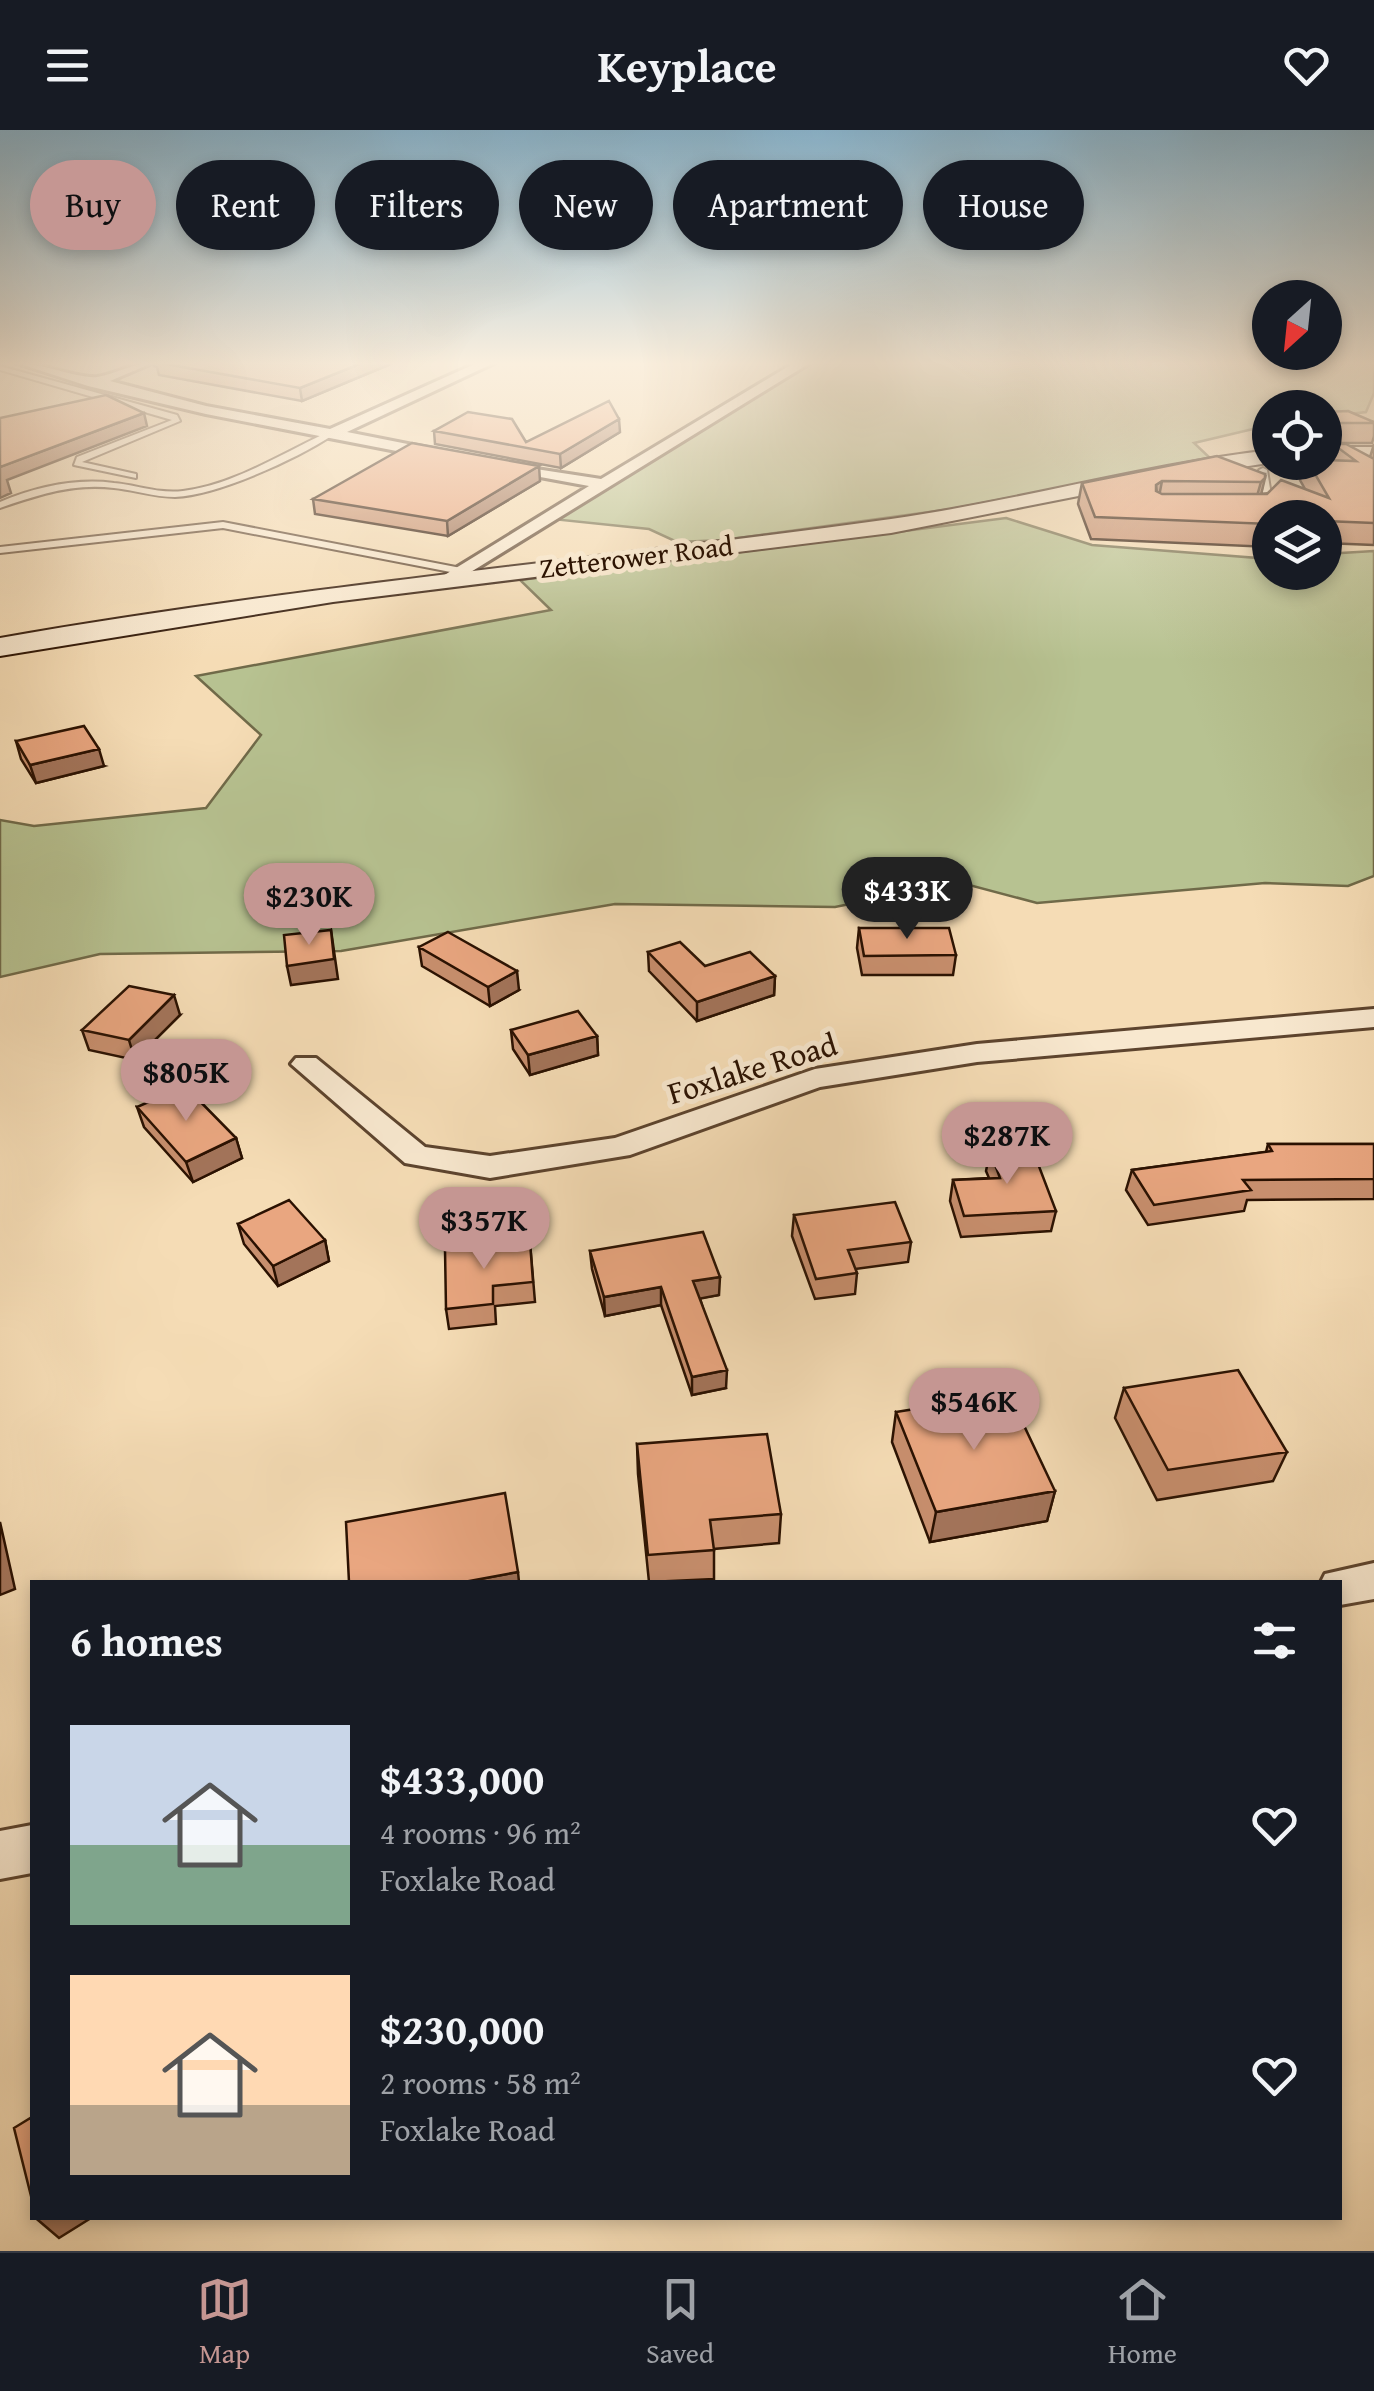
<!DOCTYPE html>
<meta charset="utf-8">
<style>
:root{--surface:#171b24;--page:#20242c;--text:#f1f3f6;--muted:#9ea1a6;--line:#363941;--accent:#c59692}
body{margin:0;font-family:"Gentium Book Plus",serif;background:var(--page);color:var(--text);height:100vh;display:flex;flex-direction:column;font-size:38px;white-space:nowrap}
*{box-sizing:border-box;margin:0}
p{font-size:32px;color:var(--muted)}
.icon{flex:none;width:55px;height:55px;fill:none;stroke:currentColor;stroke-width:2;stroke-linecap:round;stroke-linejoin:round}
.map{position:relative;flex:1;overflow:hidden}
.drawer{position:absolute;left:30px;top:1450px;width:1312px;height:640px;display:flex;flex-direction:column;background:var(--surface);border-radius:0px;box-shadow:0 5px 15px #0003}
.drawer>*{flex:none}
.hud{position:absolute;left:30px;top:30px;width:1315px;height:90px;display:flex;gap:20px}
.needle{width:65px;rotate:207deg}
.controls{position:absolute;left:1252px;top:150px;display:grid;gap:20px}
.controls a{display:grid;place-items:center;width:90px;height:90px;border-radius:50%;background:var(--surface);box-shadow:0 5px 15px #0003;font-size:50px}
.price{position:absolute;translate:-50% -85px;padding:0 22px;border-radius:35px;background:var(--accent);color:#111;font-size:32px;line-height:65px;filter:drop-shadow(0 2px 5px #0008)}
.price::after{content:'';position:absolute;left:50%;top:60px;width:30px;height:22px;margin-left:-15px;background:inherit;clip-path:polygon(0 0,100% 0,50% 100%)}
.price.current{background:#222;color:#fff}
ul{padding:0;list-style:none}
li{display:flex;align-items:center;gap:30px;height:250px;padding:0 40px}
li span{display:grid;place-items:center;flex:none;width:280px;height:200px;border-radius:0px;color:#555}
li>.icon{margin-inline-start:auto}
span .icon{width:120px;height:120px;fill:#fffc;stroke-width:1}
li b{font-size:42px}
h2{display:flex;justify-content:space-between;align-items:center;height:120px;padding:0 40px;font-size:42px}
.tag{padding:0 35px;border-radius:45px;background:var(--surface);box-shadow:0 5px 15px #0003;font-size:35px;line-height:90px}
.tag.current{background:var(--accent);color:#111}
header{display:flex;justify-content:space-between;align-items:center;height:130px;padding:0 40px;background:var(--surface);font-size:45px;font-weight:700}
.tabs{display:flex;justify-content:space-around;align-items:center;height:140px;border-top:2px solid var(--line);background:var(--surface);font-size:28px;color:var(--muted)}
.tabs a{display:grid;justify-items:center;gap:5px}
.tabs .current{color:var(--accent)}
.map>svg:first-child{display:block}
</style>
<header><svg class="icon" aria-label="menu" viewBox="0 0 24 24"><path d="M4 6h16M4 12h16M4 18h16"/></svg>Keyplace<svg class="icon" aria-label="heart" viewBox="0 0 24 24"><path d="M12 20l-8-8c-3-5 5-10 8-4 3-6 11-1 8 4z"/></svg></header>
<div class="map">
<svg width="1374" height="2121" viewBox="0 0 1374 2121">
<rect width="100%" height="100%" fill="#f5dcb5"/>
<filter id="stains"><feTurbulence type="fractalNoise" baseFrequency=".002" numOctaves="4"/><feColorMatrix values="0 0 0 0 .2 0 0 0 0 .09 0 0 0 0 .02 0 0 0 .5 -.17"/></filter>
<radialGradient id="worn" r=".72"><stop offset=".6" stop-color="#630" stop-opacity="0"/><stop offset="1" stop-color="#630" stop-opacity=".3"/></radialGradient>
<path fill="#b7c291" stroke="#706a49" stroke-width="2.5" d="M809,233H1374V263L1366,282L1325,287V278H1270V295L1194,313L1211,329L951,379L724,410L677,412L649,399L552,389Z
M1006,388L1092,415L1270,429V442H1325V424L1374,421V746L1348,756L1265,753L1037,773L958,752L835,777L615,774L341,821L100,824L0,847V690L34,696L206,678L261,605L196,546L551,480L520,450Z"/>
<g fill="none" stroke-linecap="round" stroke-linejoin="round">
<defs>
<path id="lane" d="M0,236L177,285L180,291L82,332L136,344V348L74,335L77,327L172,290L0,240Z
M326,303L333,305C296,329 219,365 175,367C154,367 134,360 114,358C73,353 38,365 0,378V372C36,357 75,348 114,353C137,355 159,364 183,361C233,355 281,324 326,303Z
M1263,338L1267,340L1272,371L1258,383L1254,380L1264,370L1259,340Z
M223,392L461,438L466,441L461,444L223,398L0,423V417Z"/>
<path id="street" d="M17,233C42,233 79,249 97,247C117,244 131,233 152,233L110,251L206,276L330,299L477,233H494L347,302L453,323L456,326L448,331L206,284L88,256Z
M794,233H810L453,453L447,454L438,449L589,356L491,338V332L601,349Z
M1374,879V897L977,932L820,957L630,1025L490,1048L405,1033L291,934L296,928H316L425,1017L490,1026L615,1008L815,939L977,914Z
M1374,1433V1469L1340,1475V1452H1321L1325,1444Z
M32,1695V1743L0,1749V1701Z"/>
<path id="secondary" d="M1325,317H1374V331H1325Z
M1270,320V332H1275L1175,347L891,403L333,472L0,526V508C296,456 594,430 891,389C1018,371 1142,335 1270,320Z"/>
</defs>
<use href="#lane" stroke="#5d442e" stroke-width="4"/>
<use href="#street" stroke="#5d442e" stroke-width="6"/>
<use href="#secondary" stroke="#2a1101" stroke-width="4"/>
<use href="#lane" fill="#f8e8cf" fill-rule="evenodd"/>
<use href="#street" fill="#f8e8cf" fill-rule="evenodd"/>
<use href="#secondary" fill="#f8e8cf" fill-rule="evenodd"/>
</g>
<path fill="#c88f6e" stroke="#2a1101" stroke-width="2.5" d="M153,233H393L302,271L159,245L157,237L154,236Z
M1325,282L1374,292V306L1372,313H1326L1325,317Z
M434,301L526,312L620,302L561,338L435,314Z
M1333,314L1370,327L1374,314V415L1325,413V388H1270V417L1091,409L1078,374L1082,353L1265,344L1261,364L1305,359L1300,350L1305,332H1325L1329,330Z
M540,351L448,406L315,384L313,369Z
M16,611L104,636L36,653L21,629Z
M859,798L956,825L953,845H862L857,818Z
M419,817L519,860L490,876L422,836Z
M648,822L705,836L775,846L774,865L697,891L649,841Z
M180,885L135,930L89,920L82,900Z
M511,900L597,906L598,925L530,945L513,919Z
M137,977L236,1008L242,1028L193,1052L144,997Z
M1268,1014H1374V1069L1247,1070L1244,1081L1148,1095L1126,1060L1132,1040L1266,1022Z
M990,1021L1056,1081L1051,1101L961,1107L950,1071L953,1050L989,1048L986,1041Z
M794,1085L911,1112L908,1132L855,1139L857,1143L855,1164L815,1169L792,1106Z
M238,1094L325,1110L329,1131L278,1156L244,1114Z
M530,1112L535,1172L495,1176L496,1194L449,1199L446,1179Z
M590,1121L719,1165L700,1168L726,1258L692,1265L661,1175L605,1186L592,1139Z
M1124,1258L1287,1322L1273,1351L1157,1370L1115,1288Z
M896,1282L1055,1361L1047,1391L930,1412L892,1312Z
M637,1314L781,1384L779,1413L714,1419V1449L649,1452L638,1344Z"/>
<path fill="#a3745a" stroke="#2a1101" stroke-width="2.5" d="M362,233H393L302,271L300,258Z
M144,283L147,296L7,350L11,363L0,368V337Z
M619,289L620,302L561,338L560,324Z
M539,336L540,351L448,406L447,391Z
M1265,348L1260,369L1255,373L1261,352Z
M1162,351L1158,372L1156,355Z
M99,619L104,636L36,653L30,635Z
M331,800L338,849L291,855L287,836Z
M517,841L519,860L490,876L488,857Z
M775,846L774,865L697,891V872Z
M174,865L180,885L135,930L129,910Z
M597,906L598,925L530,945L528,925Z
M236,1008L242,1028L193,1052L186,1032Z
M325,1110L329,1131L278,1156L273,1136Z
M720,1147L719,1165L693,1170V1151Z
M661,1157V1175L605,1186L604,1167Z
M727,1240L726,1258L692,1265V1247Z
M1055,1361L1047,1391L930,1412L936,1382Z
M0,1392L15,1459L0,1465Z
M518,1442L519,1452H464Z
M41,2088H91L59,2108L38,2090Z"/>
<path fill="#e9a680" stroke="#2a1101" stroke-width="2.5" d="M160,233H362L300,258Z
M106,265L144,283L0,337V288Z
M609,271L619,289L560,324L434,301L468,282L512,289L526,312Z
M1348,281L1374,292V293H1330L1327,310L1325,309V282Z
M412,313L539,336L447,391L313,369Z
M1333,314H1346L1374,329V393L1325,391V388H1270V394L1095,387L1082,353L1217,326L1265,344V348L1261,352L1162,351L1156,355V361L1162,364H1267L1281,350L1329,368L1308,332H1325V330L1356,331Z
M84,596L99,619L30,635L16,611Z
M859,798H949L956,825L864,826Z
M331,800L334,829L287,836L284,805Z
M448,802L517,841L488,857L419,817Z
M680,812L705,836L750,822L775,846L697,872L648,822Z
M129,856L174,865L129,910L82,900Z
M578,881L597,906L528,925L511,900Z
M185,956L236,1008L186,1032L137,977Z
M1268,1014H1374V1049L1243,1050L1251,1060L1154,1075L1132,1040L1272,1021Z
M1032,1018L1056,1081L964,1086L953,1050L1000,1048L990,1021Z
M289,1070L325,1110L273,1136L238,1094Z
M895,1072L911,1112L848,1120L857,1143L816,1149L794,1085Z
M703,1102L720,1147L693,1151L727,1240L692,1247L661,1157L604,1167L590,1121Z
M530,1112L533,1152L493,1156V1174L446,1179L445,1119Z
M1238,1240L1287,1322L1168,1340L1124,1258Z
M1009,1264L1055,1361L936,1382L896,1282Z
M767,1304L781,1384L710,1390L714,1420L648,1425L637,1314Z
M505,1363L518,1442L464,1452H349L346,1392Z
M32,1987V2070L14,1998Z"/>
<linearGradient id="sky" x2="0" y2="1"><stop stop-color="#89b7d2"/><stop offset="0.44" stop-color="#faefde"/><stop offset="1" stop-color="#faefde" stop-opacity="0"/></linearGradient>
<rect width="1374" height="530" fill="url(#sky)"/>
<g text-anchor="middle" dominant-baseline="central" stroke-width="10" stroke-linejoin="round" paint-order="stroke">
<g font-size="28" fill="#2a1101" stroke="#f8e8cf">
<text transform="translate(636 426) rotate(-7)">Zetterower Road</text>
</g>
<g font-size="32" fill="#2a1101" stroke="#f8e8cf">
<text transform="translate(752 938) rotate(-17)">Foxlake Road</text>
</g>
</g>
<rect width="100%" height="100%" filter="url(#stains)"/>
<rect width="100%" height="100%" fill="url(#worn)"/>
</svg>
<div class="controls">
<a><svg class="needle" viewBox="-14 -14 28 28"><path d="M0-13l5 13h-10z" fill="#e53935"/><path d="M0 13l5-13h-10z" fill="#9ea1a6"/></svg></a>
<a><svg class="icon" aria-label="locate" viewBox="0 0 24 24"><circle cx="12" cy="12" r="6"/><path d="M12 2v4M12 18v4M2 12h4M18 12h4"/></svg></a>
<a><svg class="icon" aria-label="layers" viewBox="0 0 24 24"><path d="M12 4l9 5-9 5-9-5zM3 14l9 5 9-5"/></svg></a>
</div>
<b class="price current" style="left:907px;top:812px">$433K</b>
<b class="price" style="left:309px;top:818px">$230K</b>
<b class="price" style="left:186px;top:994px">$805K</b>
<b class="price" style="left:1007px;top:1057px">$287K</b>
<b class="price" style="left:484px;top:1142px">$357K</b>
<b class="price" style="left:974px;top:1323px">$546K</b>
<div class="hud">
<a class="tag current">Buy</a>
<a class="tag">Rent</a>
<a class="tag">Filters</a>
<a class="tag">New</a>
<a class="tag">Apartment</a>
<a class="tag">House</a>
</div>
<section class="drawer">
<h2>6 homes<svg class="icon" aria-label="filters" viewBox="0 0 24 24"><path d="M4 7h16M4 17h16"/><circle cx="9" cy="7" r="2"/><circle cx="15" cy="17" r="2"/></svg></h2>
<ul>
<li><span style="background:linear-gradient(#c9d6e8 60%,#7fa58c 0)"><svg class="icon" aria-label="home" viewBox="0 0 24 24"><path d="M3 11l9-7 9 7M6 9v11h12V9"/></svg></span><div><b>$433,000</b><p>4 rooms · 96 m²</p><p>Foxlake Road</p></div><svg class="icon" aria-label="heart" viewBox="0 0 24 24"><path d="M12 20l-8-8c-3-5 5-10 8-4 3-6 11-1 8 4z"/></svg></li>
<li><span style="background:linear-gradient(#ffd9b3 65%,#b9a48a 0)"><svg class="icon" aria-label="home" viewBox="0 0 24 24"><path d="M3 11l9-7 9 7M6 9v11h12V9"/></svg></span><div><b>$230,000</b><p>2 rooms · 58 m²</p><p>Foxlake Road</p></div><svg class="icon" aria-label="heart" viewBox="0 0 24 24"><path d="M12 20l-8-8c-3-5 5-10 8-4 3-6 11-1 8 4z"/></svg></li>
</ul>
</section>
</div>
<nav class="tabs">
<a class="current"><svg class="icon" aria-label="map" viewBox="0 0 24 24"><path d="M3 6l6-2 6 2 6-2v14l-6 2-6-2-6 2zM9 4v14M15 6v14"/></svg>Map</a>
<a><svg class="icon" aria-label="saved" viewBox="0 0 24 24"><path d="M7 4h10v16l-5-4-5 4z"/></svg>Saved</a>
<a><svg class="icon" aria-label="home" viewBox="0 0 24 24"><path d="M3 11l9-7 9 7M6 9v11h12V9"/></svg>Home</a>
</nav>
